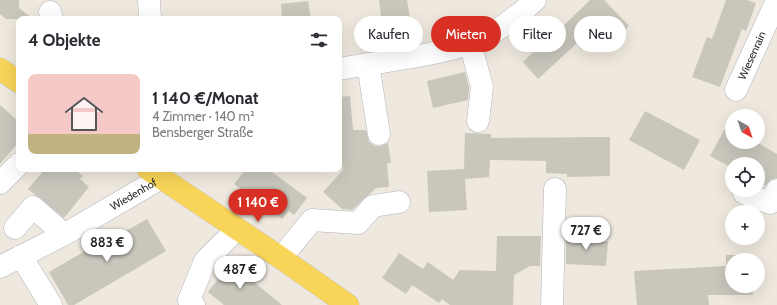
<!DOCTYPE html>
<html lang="de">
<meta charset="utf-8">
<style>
:root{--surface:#fff;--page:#f7f7f7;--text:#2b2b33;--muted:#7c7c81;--line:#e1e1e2;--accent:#d93025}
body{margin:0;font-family:Cabin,sans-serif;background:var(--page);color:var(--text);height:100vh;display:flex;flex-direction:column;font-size:15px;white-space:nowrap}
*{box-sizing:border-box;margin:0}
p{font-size:13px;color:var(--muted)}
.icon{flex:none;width:22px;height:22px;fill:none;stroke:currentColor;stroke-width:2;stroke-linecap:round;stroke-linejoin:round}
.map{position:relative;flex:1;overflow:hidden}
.details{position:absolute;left:16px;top:16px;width:326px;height:156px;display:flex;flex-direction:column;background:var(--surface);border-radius:8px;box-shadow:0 4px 16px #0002}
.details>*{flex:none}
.top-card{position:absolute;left:354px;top:16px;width:363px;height:36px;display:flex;gap:8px}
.needle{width:26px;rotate:140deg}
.fabs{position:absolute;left:725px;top:109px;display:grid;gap:8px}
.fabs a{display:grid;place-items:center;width:40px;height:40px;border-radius:50%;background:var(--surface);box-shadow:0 4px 16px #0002;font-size:20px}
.price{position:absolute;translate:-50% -34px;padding:0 9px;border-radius:14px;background:#fff;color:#222;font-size:13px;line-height:26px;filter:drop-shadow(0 1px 2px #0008)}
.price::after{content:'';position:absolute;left:50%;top:24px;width:12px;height:9px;margin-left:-6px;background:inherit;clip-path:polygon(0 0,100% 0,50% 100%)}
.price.current{background:var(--accent);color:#fff}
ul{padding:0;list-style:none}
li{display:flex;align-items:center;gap:12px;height:100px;padding:0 12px}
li+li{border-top:1px solid var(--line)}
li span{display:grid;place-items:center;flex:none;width:112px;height:80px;border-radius:8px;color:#555}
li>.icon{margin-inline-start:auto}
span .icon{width:48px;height:48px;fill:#fffc;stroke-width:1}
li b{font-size:17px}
h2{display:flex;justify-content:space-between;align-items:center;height:48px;padding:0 12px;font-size:17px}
.chip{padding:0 14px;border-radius:18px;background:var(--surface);box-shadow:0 4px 16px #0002;font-size:14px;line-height:36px}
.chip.current{background:var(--accent);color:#fff}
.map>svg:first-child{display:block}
</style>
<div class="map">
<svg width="777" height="305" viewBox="0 0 777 305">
<rect width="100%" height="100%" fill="#eee8de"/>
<path fill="#c9c6bc" d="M0,0H19V8L33,19H6L0,14Z
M379,0H407L410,18L382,22Z
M590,0H604L629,26L605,49L595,38L582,50L576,44L538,79L523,62L548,38L549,40Z
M726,0H747L756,3L746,31L742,29L720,87L692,77L707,37L712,39Z
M308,1L311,19H282L281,4Z
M465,72L469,88L468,100L433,108L427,81Z
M350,96L353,130H366L369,142L375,146H381L388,143L391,163H387L389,187L376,188L352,210L342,209L323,192L343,170L339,143V97Z
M0,105L19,122V142L0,164Z
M645,111L700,140L684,170L629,140Z
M732,116V142H756L777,154V178L770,180L765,186L758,183V164H732V168L710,156Z
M465,133L491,134V138L610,137V176L567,177V174L546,173V161L490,160L489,177L465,179L467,210L429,212L427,171L464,169Z
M45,169H74L83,176L80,179L89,187L64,218L28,189Z
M246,169H268L307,198L294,215L289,211L282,219L234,184Z
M147,219L166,251L74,305H68L49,272L97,244L99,246Z
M497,236H541L540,266H530L514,275L513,305H450L442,299L439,303L412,285L406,294L382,278L399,253L423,269L428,262L453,280L460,270L496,271Z
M568,236L592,237V241L608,242L606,266L566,264V237Z
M726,255H753V260H732V286H753V295H708L709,305H637L634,271L726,266Z
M231,263L282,305H224L208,292Z"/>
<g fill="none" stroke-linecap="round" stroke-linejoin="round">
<defs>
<g id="minor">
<path d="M149,0L150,19"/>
<path d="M50,12L52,19"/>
<path d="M470,43L482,87L478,121"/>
<path d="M368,64L379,134"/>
<path d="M339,69C382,61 427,57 469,44C490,37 519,16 535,0"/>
<path id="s1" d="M736,90L777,0"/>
<path d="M0,183L19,164"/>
<path d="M744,193L770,203L777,190"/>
<path d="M15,228L33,207L58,229L62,235"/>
<path d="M21,256L51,305"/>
<path d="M281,258L312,220L358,223L373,206L399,202"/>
<path id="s2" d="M0,267L67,233L161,178"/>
<path d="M194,305L189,300L205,261L237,229"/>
<path d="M552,305L555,189"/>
</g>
<path id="major" d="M0,69L19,82
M148,169L281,258L348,305"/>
</defs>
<use href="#minor" stroke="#b2b4c0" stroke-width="23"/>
<use href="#major" stroke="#c8c8c8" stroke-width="23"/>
<use href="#minor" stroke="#fff" stroke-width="22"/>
<use href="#major" stroke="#f8d559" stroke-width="22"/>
</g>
<g text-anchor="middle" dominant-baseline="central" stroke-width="3" stroke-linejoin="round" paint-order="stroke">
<g font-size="11" fill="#2c2c2c" stroke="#fff">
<text stroke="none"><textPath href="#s1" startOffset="38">Wiesenrain</textPath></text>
<text stroke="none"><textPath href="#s2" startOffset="152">Wiedenhof</textPath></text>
</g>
</g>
</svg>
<div class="fabs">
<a><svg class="needle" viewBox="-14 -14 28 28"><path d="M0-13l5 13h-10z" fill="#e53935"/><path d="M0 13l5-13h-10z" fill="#7c7c81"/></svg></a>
<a><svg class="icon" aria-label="locate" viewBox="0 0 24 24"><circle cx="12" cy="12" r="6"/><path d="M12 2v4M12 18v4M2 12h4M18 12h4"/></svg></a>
<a>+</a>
<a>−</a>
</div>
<b class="price current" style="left:258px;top:223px">1 140 €</b>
<b class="price" style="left:586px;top:251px">727 €</b>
<b class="price" style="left:107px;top:263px">883 €</b>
<b class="price" style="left:240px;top:290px">487 €</b>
<div class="top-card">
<a class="chip">Kaufen</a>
<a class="chip current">Mieten</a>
<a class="chip">Filter</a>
<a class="chip">Neu</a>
</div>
<section class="details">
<h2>4 Objekte<svg class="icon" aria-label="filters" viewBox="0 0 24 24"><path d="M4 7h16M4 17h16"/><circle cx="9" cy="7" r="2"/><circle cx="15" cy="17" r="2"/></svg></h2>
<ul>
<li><span style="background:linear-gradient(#f6c9c9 75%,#c2b280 0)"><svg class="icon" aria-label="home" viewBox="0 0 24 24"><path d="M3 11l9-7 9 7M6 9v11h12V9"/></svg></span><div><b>1 140 €/Monat</b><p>4 Zimmer · 140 m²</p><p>Bensberger Straße</p></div></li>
</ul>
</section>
</div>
